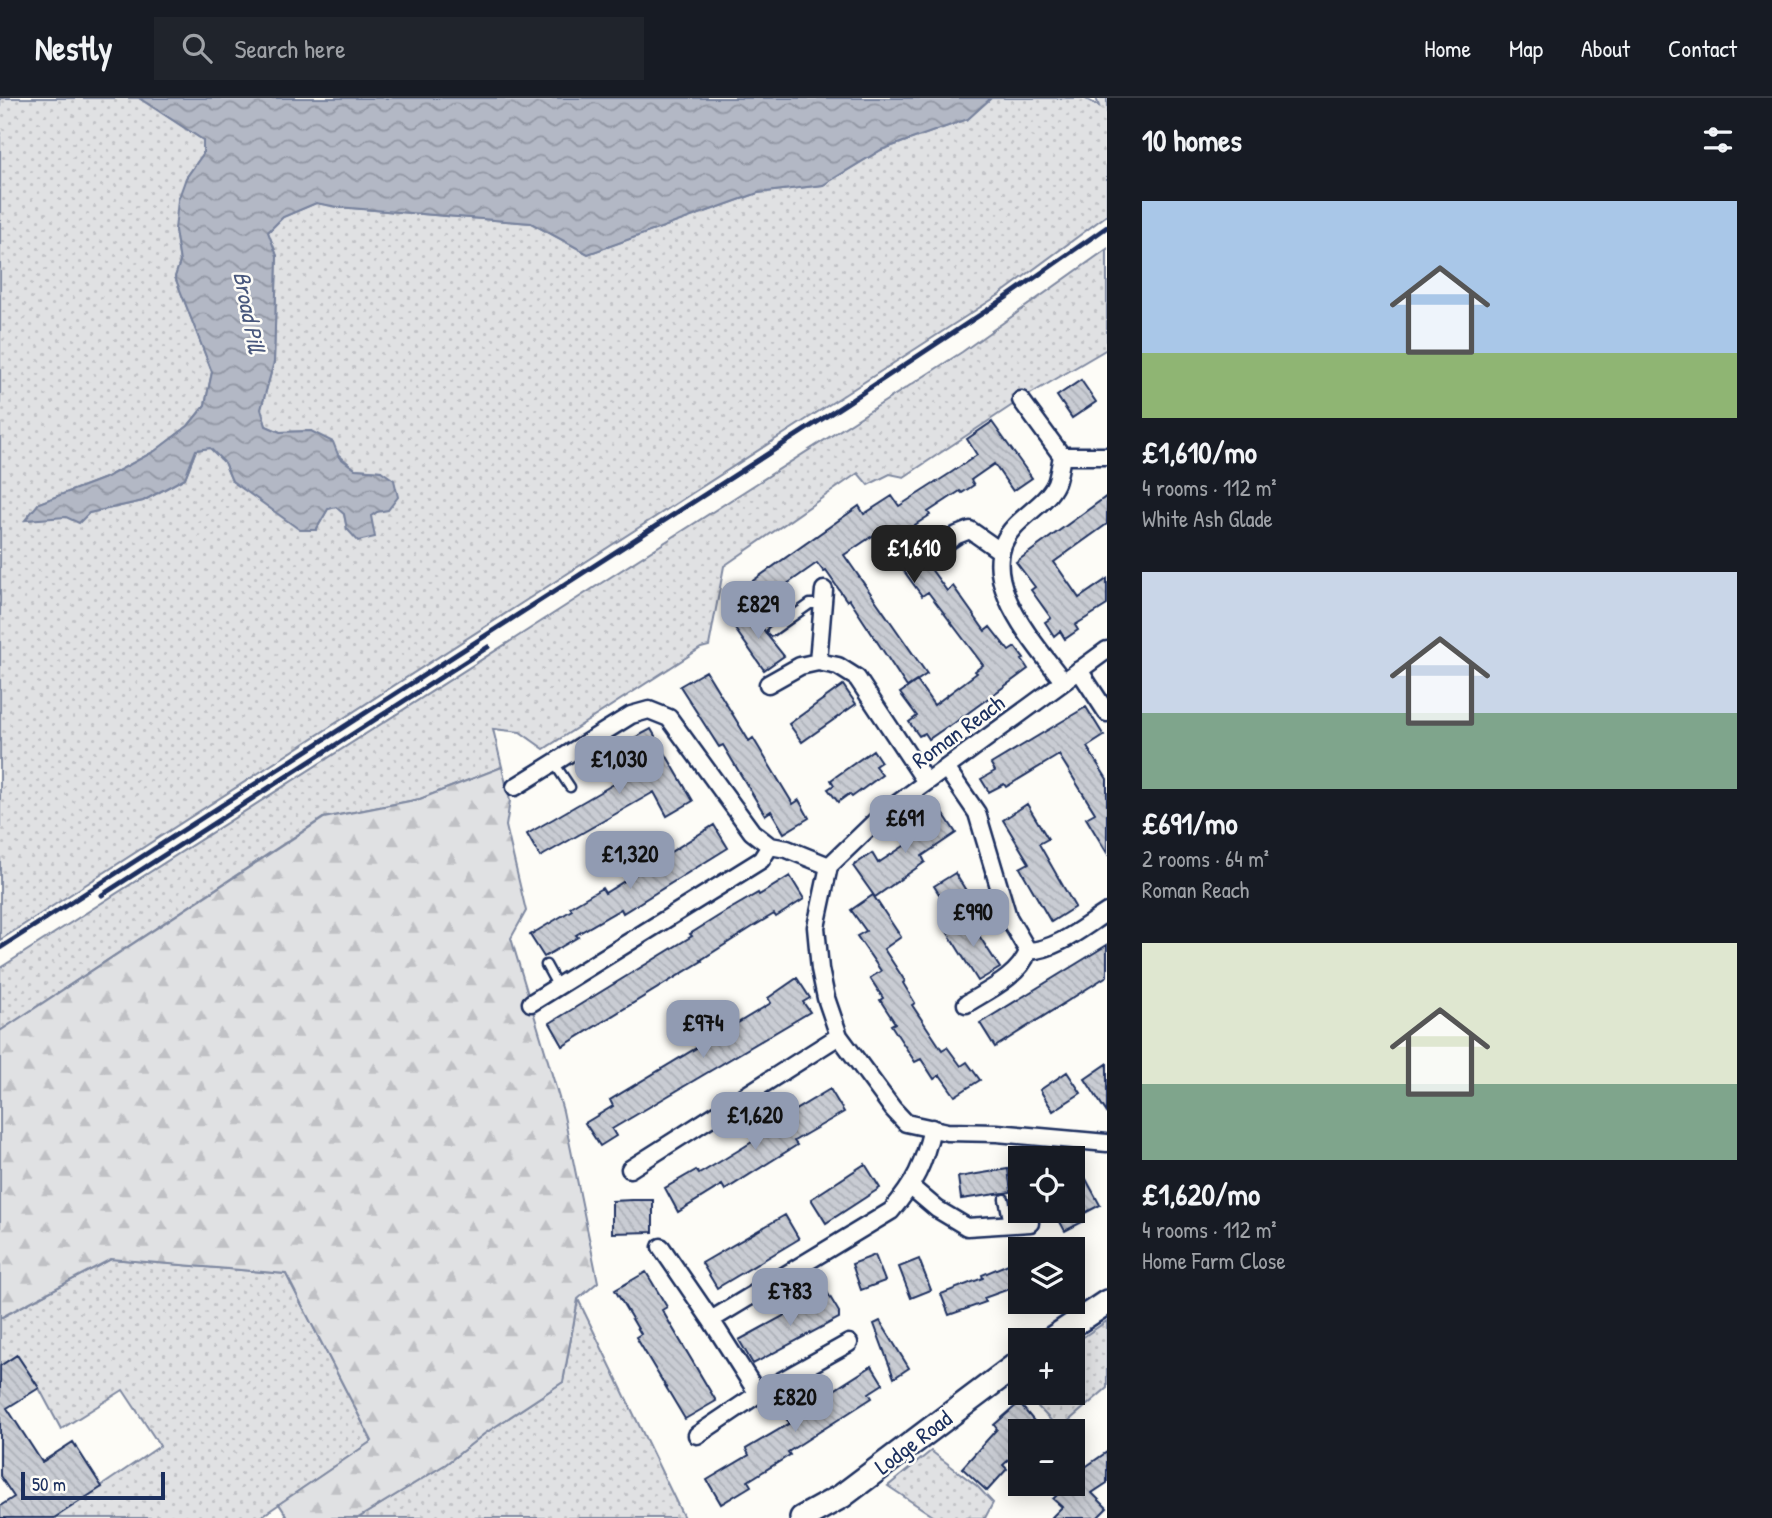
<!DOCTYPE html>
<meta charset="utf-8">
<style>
:root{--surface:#171b24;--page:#20242c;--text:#f1f3f6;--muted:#9ea1a6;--line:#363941;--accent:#919bb2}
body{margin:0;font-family:"Patrick Hand",sans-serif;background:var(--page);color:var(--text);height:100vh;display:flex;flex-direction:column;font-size:26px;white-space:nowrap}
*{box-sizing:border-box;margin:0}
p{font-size:23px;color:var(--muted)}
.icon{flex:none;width:38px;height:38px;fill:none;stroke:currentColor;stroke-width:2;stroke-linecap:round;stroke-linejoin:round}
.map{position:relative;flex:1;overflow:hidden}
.details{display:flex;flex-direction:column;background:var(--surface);width:665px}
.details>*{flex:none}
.tools{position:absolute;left:1008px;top:1048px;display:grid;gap:14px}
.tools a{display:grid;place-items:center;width:77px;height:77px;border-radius:0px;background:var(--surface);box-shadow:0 4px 18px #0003;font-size:35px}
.scale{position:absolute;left:21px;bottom:18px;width:144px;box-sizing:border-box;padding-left:7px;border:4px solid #1b2f5e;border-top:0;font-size:19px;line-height:24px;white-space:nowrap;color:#1b2f5e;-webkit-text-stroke:5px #fdfcf7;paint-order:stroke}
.price{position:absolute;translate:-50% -60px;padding:0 16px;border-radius:14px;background:var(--accent);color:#111;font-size:23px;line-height:46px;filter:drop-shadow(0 2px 4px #0008)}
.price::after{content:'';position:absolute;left:50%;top:42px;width:21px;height:16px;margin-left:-10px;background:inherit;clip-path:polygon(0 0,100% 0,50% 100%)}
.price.current{background:#222;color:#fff}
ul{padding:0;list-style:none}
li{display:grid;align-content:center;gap:14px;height:371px;padding:0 35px}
li span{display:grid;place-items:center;height:217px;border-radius:0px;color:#555}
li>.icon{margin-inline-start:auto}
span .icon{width:126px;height:126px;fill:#fffc;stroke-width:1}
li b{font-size:30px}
h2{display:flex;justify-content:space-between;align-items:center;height:84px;padding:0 35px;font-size:30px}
header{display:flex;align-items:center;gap:42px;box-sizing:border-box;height:98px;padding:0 35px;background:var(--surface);border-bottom:2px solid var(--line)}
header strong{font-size:33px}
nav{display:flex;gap:38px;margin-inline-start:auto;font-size:24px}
.search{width:490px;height:63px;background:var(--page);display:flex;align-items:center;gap:18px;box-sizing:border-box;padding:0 24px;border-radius:0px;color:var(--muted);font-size:26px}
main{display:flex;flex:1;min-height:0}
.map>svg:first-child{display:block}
</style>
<header>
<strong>Nestly</strong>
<div class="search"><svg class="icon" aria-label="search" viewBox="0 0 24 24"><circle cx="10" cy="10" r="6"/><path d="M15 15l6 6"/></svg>Search here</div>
<nav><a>Home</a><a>Map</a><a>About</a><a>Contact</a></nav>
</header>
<main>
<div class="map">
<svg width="1107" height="1420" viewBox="0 0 1107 1420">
<defs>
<pattern id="grass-dots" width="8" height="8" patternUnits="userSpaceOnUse" patternTransform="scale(1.75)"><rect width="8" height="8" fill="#e0e1e3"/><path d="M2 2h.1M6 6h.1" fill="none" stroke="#c0c1c5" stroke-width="1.8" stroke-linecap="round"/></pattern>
<pattern id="forest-firs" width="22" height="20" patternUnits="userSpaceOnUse" patternTransform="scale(1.75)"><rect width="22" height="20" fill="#e0e1e3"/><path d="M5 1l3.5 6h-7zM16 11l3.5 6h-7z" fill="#c0c1c5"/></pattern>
<pattern id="water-waves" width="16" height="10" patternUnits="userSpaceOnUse" patternTransform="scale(1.75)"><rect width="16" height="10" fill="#b3b8c5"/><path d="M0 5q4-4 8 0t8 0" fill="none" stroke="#9196a3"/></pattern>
<pattern id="building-back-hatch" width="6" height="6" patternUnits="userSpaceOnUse" patternTransform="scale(1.75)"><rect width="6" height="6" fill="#c9ccd3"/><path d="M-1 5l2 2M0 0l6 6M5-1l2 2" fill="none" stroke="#acb0b8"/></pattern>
</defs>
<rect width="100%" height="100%" fill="#fdfcf7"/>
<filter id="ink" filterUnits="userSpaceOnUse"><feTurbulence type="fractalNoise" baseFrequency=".0143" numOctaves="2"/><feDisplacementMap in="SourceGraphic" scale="14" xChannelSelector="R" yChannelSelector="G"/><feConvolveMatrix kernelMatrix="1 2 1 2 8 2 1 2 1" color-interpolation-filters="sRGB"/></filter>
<g filter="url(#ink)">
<path fill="url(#grass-dots)" stroke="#7e88a0" stroke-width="2" d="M0,0H139L203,42V56L186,80L175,132L180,164L175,179L212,274L205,307L188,328L155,353L105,380L39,405L26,422L89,415L143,403L185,380L196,352L210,350L224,364L232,383L266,406L316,432L328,411L336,409L344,416L347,431L377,414L381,373L355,371L311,333L280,334L266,328L261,311L274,264L277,158L268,134L283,119L316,105L338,109L531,125L588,156L758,95L823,87L881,52L968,21L991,0H1084L1099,8L1096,0H1107V117L999,197L0,842Z
M1107,151V251L1020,302L904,379L890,376L868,387L858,375L724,468L709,548L701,550L544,651L520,634L493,631L502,669L420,701L323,720L0,933V870L962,254Z
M111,1161L286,1176L372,1343L259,1420H54L160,1348L123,1292L61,1331L39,1290L17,1257L0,1268V1220Z
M578,1201L684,1420H358L446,1366L484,1336L563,1284Z
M1107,1223V1290L1059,1331L1025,1295H1073V1246Z
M931,1353L977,1388L993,1405L985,1420H936L888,1388Z"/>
<path fill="url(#forest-firs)" stroke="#7e88a0" stroke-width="2" d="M502,669L510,703L506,728L526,813L511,840L563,1013L598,1184L578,1201L563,1284L484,1336L446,1366L358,1420H288L279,1406L372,1343L286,1176L111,1161L0,1220V933L324,720L420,701Z"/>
<path fill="url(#water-waves)" stroke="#76819c" stroke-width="2" d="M139,0H991L968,21L881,52L823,87L758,95L588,156L531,125L338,109L316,105L283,119L268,134L277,158L274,264L261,311L266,328L280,334L311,333L333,344L339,359L355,371L381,373L394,382L398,399L388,412L377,414L371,418L375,439L358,443L347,431L344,416L336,409L328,411L316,432H300L232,383L224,364L210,350L196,352L185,380L143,403L89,415L79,425L66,419L25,422L39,405L105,380L155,353L188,328L205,307L212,274L175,179L180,164L175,132L178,102L186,80L203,56V42Z"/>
<path fill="url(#building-back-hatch)" stroke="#1b2f5e" stroke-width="2" d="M1081,282L1096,304L1072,320L1057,298Z
M992,324L1032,380L1013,393L994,366L971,382L974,387L962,395L960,393L928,414L930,417L904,434L947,493L953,488L985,533L990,529L1009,553L1015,549L1024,561L1022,562L1028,571L949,629L948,628L929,641L925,635L919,638L909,624L917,618L900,595L917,583L934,607L977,575L975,573L983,567L928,494L922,498L879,439L876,441L874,437L844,457L927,576L907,589L849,501L847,503L826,473L824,474L817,465L757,507L744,489L859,408L864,416L892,398L899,408L949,376L977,357L967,341Z
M1107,398V426L1054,464L1079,500L1107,481V507L1075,527L1078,532L1065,541L1060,533L1054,538L1045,524L1051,520L1031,492L1035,489L1016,464Z
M753,514L767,537L784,558L764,572L733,528Z
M706,573L749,643L753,640L793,706L799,702L809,720L784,735L771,713L765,717L723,647L719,649L680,588Z
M843,587L856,606L802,644L789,626Z
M1086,609L1104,638L1087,649L1107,681V755L1086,720L1095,715L1059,657L1006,689L1004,686L989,694L981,681L995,673L991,666Z
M651,631L693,703L667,718L654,694L540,759L527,736L640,671L625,645Z
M873,652L881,664L875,668L882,677L852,699L849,696L838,704L828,691L834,687L831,682Z
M1027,706L1048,741L1039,746L1075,809L1051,824L1020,770L1029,765L1003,722Z
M941,712L956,735L922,758L925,764L875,799L853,768L872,755L878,765L910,744L906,737Z
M714,727L728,750L623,815L621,811L576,837L578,839L544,859L530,837L572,812L570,809L602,790L605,795Z
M955,775L970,799L949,812L934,788Z
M790,778L804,801L776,819L774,816L754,828L701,862L702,863L563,948L550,925L692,838L690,836L725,814L758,795L759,797Z
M873,797L901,839L884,851L905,883L903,885L915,905L912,907L942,952L947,949L961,968L967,964L980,982L955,998L940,977L934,981L921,961L915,964L891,927L895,925L880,902L883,900L870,880L881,873L857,838L866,833L851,812Z
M967,819L1000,870L978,883L946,832Z
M1107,847V878L995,949L980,925Z
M797,880L810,900L803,904L810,914L612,1031L616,1038L600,1048L585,1025L613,1008L610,1002L771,905L768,900Z
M1107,966V1015L1085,981Z
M1067,974L1081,995L1053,1013L1040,992Z
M830,991L844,1014L794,1043L797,1047L725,1092L722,1087L678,1114L665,1090L696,1072L699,1076L726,1060L794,1018L792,1014Z
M865,1066L880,1090L826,1125L811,1101Z
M1008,1071L1011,1094L961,1101L958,1079Z
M1086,1081L1100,1107L1079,1118L1082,1124L1065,1133L1054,1113H1073V1088Z
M632,1102H653V1134L612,1135V1103Z
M785,1117L799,1141L717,1190L702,1165Z
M875,1157L885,1183L861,1192L852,1166Z
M919,1161L931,1192L911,1200L899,1169Z
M1020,1161V1187L984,1200L986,1204L949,1217L941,1196L983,1180L982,1177Z
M646,1174L667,1209L662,1212L716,1303L685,1321L636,1239L641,1236L615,1192Z
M827,1194L839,1214V1220L753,1266L739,1242Z
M880,1223L909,1270L894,1280L874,1226Z
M17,1257L39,1290L7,1310L42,1364L73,1344L102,1389L54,1420H0V1408L14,1399L0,1378V1268Z
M872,1268L883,1286L869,1295L872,1300L788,1354L790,1357L748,1383L751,1388L721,1406L707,1382L749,1357L746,1351L790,1325L787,1322Z
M1019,1305L1043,1334H1020V1352L1003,1367L1007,1371L987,1393L962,1370L997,1331L994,1327Z
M1107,1354V1385L1092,1395L1107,1410L1097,1420H1051L1062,1409L1053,1401L1068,1386H1073V1381L1081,1372Z"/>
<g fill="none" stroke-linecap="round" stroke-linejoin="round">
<defs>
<path id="lane" d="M772,533L810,506H823
M554,665L570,689
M546,867L558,889
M1004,1101L1009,1126"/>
<path id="street" d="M1021,302L1062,358
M935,452L957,437L970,432L1000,453
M1107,552L883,716L829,768L816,829L820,871L826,900L839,938L893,1011L906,1025L947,1034L997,1035L1107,1045
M818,564L824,492
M1079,572L1107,615
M1063,583C1034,544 970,475 1015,428C1028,414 1048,403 1056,385C1059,377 1060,367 1062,358H1107
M768,586L800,568L818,564L838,568L857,580L926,684
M946,670L977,715L1008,819L1028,853
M515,689L631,617L649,612L669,620L752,734L770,748L787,751L829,768
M531,905L761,762L770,748
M966,906C987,893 1020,878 1028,853C1057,852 1083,829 1107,814
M630,1071L839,938
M911,1089L937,1111L967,1129L1030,1125
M661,1149L711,1222L891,1113C915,1085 924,1066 932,1030
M711,1222L758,1296L849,1245
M697,1337L758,1296"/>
<path id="secondary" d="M1050,1242L1107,1204
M802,1420L842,1398L1020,1264"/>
</defs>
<use href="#lane" stroke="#1b2f5e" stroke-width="13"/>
<use href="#street" stroke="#1b2f5e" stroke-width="21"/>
<use href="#secondary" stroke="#1b2f5e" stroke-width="28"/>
<use href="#lane" stroke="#fdfcf7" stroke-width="8"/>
<use href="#street" stroke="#fdfcf7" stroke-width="16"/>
<use href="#secondary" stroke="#fdfcf7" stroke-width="23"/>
<path stroke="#1b2f5e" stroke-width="5" d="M102,797L488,549
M0,850L847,305L1004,201L1107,129"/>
</g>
</g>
<g text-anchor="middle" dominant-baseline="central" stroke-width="5" stroke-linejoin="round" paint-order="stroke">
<g font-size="23" fill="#1b2f5e" stroke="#fdfcf7">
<text transform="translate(958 633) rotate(-36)">Roman Reach</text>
<text transform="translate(913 1344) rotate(-37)">Lodge Road</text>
</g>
<g font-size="24" font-style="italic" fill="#49587d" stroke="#fdfcf7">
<text transform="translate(250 214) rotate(79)">Broad Pill</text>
</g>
</g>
</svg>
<div class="tools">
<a><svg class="icon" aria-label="locate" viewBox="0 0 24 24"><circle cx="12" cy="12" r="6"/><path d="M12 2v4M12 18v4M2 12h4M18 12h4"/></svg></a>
<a><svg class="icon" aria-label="layers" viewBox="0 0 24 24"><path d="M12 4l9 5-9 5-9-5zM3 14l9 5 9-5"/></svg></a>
<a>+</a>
<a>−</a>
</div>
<div class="scale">50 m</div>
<b class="price current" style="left:914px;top:487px">£1,610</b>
<b class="price" style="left:758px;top:543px">£829</b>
<b class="price" style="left:619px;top:698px">£1,030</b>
<b class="price" style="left:905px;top:757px">£691</b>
<b class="price" style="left:630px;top:793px">£1,320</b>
<b class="price" style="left:973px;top:851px">£990</b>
<b class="price" style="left:703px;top:962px">£974</b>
<b class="price" style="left:755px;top:1054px">£1,620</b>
<b class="price" style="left:790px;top:1230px">£783</b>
<b class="price" style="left:795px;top:1336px">£820</b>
</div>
<section class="details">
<h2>10 homes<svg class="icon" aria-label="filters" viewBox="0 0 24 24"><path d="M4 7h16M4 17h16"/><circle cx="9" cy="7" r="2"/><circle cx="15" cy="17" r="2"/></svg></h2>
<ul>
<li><span style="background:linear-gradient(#a9c7e8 70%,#8fb573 0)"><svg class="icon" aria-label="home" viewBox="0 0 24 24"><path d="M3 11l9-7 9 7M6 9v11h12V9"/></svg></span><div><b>£1,610/mo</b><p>4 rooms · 112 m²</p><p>White Ash Glade</p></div></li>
<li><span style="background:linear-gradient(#c9d6e8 65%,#7fa58c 0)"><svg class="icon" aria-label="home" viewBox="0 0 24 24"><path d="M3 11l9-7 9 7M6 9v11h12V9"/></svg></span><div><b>£691/mo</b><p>2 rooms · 64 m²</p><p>Roman Reach</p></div></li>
<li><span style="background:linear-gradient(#dfe7d0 65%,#7fa58c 0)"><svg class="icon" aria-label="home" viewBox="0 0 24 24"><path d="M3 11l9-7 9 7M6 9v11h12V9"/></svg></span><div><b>£1,620/mo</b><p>4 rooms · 112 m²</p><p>Home Farm Close</p></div></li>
</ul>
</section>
</main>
